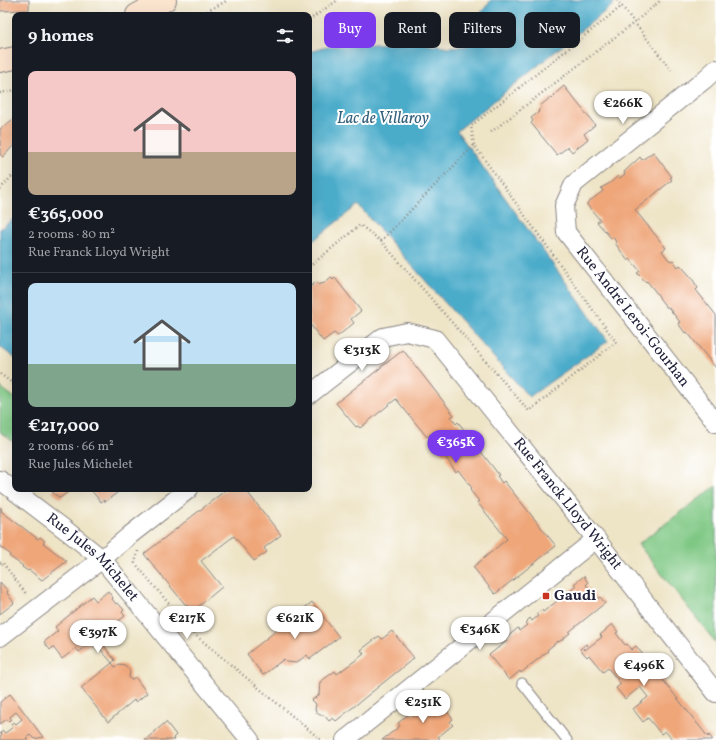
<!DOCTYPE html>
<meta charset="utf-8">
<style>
:root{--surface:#171b24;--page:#242831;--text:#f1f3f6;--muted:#9ea1a6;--line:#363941;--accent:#7c3aed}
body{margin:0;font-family:Vollkorn,serif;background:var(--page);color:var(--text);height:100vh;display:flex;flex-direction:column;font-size:15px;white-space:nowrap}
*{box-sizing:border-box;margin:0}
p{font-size:13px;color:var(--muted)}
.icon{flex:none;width:22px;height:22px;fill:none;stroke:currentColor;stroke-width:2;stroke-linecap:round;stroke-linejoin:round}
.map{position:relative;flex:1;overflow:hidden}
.panel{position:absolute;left:12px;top:12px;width:300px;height:480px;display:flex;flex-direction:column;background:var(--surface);border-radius:8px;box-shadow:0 4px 16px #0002}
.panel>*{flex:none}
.banner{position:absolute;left:324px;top:12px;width:332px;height:36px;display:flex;gap:8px}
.price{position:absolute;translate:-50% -34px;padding:0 9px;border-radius:14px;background:#fff;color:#222;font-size:13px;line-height:26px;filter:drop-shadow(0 1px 2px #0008)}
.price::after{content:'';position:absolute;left:50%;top:24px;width:12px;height:9px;margin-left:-6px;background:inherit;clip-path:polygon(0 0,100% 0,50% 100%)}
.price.on{background:var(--accent);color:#fff}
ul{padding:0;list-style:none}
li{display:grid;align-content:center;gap:8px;height:212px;padding:0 16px}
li+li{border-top:1px solid var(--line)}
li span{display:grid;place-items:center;height:124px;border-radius:8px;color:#555}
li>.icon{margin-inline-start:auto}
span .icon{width:72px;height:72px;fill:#fffc;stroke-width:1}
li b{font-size:17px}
h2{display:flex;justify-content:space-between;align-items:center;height:48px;padding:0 16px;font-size:17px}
.chip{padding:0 14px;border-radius:8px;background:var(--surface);box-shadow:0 4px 16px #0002;font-size:14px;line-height:36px}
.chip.on{background:var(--accent);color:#fff}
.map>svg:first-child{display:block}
</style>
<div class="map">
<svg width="716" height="740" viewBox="0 0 716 740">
<rect width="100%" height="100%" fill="#fff"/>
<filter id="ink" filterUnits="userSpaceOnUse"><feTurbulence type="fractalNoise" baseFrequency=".025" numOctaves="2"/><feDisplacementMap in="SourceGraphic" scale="8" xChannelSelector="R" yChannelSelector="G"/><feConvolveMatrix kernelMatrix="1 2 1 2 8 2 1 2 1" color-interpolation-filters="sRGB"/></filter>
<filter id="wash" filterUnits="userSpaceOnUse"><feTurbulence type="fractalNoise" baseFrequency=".012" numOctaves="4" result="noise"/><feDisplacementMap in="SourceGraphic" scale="16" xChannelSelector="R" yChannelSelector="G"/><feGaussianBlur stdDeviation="0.9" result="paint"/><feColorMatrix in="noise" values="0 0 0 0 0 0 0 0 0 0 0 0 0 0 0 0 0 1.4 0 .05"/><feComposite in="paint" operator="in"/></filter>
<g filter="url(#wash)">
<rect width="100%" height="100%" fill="#eee4c6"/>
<path fill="#7fc884" stroke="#507560" d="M0,387L15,398V443L0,432Z
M716,486V643L638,544Z"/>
<path fill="#4bacca" stroke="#366782" d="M491,0H611L614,4L457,131L608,341L529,397L358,205L309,244V52L330,46L418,42L449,47L467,46L476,36L481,13Z
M15,218V358L0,347V229Z"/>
<g id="blocks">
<path fill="#efa679" d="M0,0H29V10L0,11Z
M564,86L595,125L584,134L588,139L572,152L568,147L557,155L531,123L533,121L531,118L539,112L538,111L541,108L540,106L551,97L552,99L555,96L554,95Z
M13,119L15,121V144L3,157L0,154V129L6,125Z
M653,152L672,177L670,178L672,180L635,210L666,248L662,251L668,259L671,261L673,260L678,267L680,265L683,268L691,277L698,288L696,290L716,315V368L687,332L685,333L678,323L680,322L668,307H666L660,299L658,295L647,281L646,282L637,273L640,271L630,259L628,261L615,243L616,242L613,237L611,238L597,222L600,220L587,205V203L603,191L601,188L610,183L618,176L620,178L625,174L624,172L640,157L642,160Z
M331,277L333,280L335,278L361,311L351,319L354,323L338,336L334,333L323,341L309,323V288L316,282L319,285L322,283L323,284Z
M403,350L454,415L451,417L456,424L458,422L499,475L497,476L502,483L504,481L556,546L495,594L473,567L507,539L477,502L479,501L470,490L472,488L458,470L456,472L446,458L448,457L445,453L443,454L433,441L435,440L430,434L427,437L396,399L360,428L358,426L356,427L336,403Z
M56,489H72L60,498L52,492Z
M90,489H122L105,502L104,500L101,502Z
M227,489H245L281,535L264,548L267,552L254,561L234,536L201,561L222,587L193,611L184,603L144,554Z
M0,507L2,509L1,511L38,539L40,537L45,541L43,543L67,561L42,580L29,570L28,571L22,567L23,566L9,556L10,554L0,547Z
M584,576L588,583L586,585L597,599L600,597L605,603L569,632L570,633L559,642L558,641L547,650L548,651L521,673L520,671L509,680L489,655L508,640L506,638L518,628L519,631L527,625L525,623L530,618L532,621L538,616L536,614L542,610L543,612L576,586L574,584Z
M0,582L8,591L7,593L14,603L0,614Z
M108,591L113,598L112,599L116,604L118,603L124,610L122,612L125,616L103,633V640L101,642L115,660L112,663L115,667L119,664L125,665L130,671L129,677L131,680L135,677L147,693L136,702L134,700L108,722L81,688L112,663L97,645L90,644L79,652L76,648L62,659L53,647L50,650L44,642L58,631L55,627L92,596L96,601Z
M312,602L339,637L310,659L307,655L296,663L287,662L284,659L263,675L247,654Z
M612,624L618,632L616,633L625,645L627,644L631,650L636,646L708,737L709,735L713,740H673L665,731L661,734L648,718L643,722L633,709L648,697L640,687L625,699L616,688L621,684L608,668L603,672L589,655L587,657L580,649L586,644L588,645L584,649L585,650L602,637L600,635L606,630V629Z
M392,631L414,658L336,721L333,718L329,721L324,715H320L317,713L315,709L316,704L312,700L319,695L320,682L335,671L337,674L364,654L361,650L379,636L382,639Z
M10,694L21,708L43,737L34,739L30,735L26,738L28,740H0V737L2,735L0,733L3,731L5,733L13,727L11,724L14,722L16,724L22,719L16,712L10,717L11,719L9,721L7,719L0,724V702Z
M435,697L453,719L450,722L453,725L438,737L440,739L439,740H382L400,726L398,723L411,712L413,715Z
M166,722L176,735L173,738L175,740H145Z"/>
</g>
</g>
<g filter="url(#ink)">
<use href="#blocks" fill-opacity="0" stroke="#888380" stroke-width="1"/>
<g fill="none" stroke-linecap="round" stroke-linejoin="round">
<defs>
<path id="lane" d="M522,683L567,740"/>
<g id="street">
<path id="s1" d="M716,69L704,80L574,184L564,206L566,232L716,423"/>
<path id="s2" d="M309,395L383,337L407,332L435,339L596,539L716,693"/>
<path id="s3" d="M0,480L67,531L102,559L250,740"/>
<path d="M0,637L102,559L130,535L189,489"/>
<path d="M345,740L596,539"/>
</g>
<path id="secondary" d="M137,15L165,0
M0,61L15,58"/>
</defs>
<use href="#lane" stroke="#888380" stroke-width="11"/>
<use href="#street" stroke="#888380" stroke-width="20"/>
<use href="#secondary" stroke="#888380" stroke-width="24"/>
<path stroke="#888380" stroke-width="2.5" stroke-dasharray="1 3" stroke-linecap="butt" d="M617,0L671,70
M200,15L228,0
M309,20L338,0
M0,93L15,90
M491,132L635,22L661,0
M0,189L15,173
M381,241L474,145
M309,267L360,225L381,241L529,411L616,342L474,145L471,126L622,6
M0,374L15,385
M138,551L135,563L194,634L321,740
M0,563L2,562L27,595"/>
<use href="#lane" stroke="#fff" stroke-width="9"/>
<use href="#street" stroke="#fff" stroke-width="18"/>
<use href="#secondary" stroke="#fce5cf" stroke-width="22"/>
</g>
</g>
<rect fill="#c8321e" stroke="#fff" stroke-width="1.5" x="542" y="592" width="8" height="8" rx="2"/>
<g text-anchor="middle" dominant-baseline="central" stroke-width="4" stroke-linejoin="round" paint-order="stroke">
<g font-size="15" fill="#22223b" stroke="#fff">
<text stroke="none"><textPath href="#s1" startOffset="341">Rue André Leroi-Gourhan</textPath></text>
<text stroke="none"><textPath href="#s2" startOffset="359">Rue Franck Lloyd Wright</textPath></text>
<text stroke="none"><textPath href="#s3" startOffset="121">Rue Jules Michelet</textPath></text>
</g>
<g font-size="15" font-weight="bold" fill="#22223b" stroke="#fff" text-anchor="start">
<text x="554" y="596">Gaudi</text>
</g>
<g font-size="16" font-style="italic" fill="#34607b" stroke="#fff">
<text x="383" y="119">Lac de Villaroy</text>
</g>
</g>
</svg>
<b class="price" style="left:623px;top:125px">€266K</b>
<b class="price" style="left:362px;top:372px">€313K</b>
<b class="price on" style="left:456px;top:464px">€365K</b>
<b class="price" style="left:187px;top:640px">€217K</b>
<b class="price" style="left:295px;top:640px">€621K</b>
<b class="price" style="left:480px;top:651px">€346K</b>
<b class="price" style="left:98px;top:654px">€397K</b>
<b class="price" style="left:644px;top:687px">€496K</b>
<b class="price" style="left:423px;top:724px">€251K</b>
<div class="banner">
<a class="chip on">Buy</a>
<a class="chip">Rent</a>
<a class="chip">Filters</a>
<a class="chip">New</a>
</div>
<section class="panel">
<h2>9 homes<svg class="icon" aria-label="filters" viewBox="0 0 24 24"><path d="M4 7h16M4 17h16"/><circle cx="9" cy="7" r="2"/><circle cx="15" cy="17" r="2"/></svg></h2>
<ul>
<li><span style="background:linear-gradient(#f6c9c9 65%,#b9a48a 0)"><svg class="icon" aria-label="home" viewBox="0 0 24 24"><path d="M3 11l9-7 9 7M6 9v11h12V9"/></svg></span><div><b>€365,000</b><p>2 rooms · 80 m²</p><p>Rue Franck Lloyd Wright</p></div></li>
<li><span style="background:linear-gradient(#bfe0f5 65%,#7fa58c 0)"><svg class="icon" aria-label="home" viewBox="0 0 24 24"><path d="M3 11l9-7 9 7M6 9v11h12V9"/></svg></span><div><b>€217,000</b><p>2 rooms · 66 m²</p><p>Rue Jules Michelet</p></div></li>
</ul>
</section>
</div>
